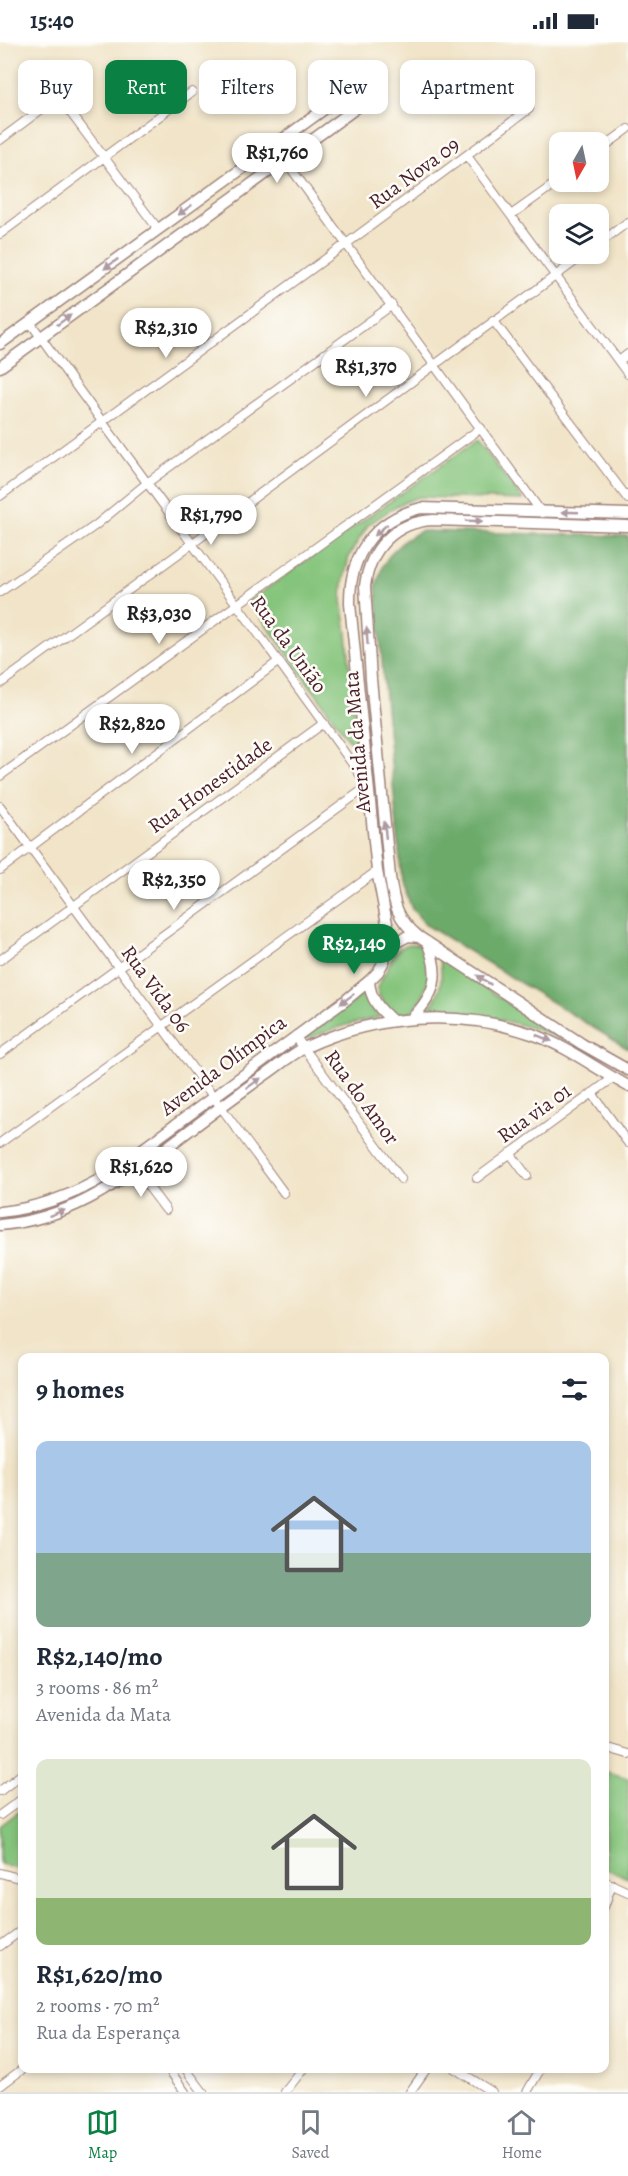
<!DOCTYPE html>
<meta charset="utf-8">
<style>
:root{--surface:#fff;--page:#f2f2f3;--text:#1f2937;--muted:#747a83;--line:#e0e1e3;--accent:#0b8043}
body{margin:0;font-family:Alegreya,serif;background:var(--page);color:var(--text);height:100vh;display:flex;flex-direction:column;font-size:22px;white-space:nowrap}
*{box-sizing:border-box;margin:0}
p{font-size:20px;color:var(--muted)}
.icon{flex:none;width:33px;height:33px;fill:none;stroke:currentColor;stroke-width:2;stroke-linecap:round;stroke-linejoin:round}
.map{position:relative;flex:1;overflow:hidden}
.drawer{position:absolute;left:18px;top:1311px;width:591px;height:720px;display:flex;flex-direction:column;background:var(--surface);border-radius:12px;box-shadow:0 3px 9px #0003}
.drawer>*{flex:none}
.top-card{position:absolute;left:18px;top:18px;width:592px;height:54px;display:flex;gap:12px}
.needle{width:39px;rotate:189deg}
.fabs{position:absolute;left:549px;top:90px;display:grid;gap:12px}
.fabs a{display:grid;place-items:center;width:60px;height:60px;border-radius:12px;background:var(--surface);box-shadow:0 3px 9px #0003;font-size:30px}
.price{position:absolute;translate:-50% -51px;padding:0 14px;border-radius:21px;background:#fff;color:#222;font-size:20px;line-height:39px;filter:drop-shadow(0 2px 3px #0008)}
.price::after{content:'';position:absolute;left:50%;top:36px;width:18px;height:14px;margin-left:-9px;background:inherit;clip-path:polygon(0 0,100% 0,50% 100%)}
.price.current{background:var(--accent);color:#fff}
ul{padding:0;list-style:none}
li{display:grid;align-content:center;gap:12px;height:318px;padding:0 18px}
li span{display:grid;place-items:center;height:186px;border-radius:12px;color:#555}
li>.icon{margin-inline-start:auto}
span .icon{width:108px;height:108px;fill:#fffc;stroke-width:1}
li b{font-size:26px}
h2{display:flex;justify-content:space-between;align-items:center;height:72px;padding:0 18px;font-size:26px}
.chip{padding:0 21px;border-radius:12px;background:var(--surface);box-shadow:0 3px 9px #0003;font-size:21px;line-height:54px}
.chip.current{background:var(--accent);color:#fff}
.status{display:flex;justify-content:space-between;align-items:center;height:42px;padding:0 30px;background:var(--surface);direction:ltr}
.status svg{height:16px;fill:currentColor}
.menu{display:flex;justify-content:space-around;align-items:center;height:84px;border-top:2px solid var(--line);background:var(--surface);font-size:16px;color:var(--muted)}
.menu a{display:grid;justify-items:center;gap:3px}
.menu .current{color:var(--accent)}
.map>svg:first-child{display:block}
</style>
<div class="status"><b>15:40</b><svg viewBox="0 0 49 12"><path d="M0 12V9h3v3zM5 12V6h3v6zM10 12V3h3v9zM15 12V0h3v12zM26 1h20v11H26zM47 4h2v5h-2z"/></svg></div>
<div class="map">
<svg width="628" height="2050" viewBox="0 0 628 2050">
<rect width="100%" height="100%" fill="#fdfcf7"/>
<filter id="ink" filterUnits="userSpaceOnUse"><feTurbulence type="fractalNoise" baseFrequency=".0167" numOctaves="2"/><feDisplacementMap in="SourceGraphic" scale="12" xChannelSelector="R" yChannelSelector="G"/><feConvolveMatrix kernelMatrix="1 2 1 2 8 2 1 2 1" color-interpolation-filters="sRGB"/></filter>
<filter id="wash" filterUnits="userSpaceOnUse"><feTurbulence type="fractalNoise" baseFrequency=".008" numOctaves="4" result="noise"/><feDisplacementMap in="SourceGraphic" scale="24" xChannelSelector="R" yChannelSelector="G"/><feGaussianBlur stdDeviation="1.35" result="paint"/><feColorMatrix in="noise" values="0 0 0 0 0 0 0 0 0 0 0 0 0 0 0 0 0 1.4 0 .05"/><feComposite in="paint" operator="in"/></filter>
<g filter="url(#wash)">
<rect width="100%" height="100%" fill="#f1e4c8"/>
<path fill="#85c47b" stroke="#687253" stroke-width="1.5" d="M477,398L523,458L418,455L396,464L368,483L349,514L343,541L342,558L347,591L357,709L249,559Z
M410,902H419C445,924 416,989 391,971C388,968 385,963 383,960C374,947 378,943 385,931C392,918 394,905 410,902Z
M439,915L567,1000C522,978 475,972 425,970C441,956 444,935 439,915Z
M366,950L370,963L380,975L347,983L305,997L310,990Z
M604,1729L628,1736V1836L605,1826Z
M22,1767V1827L0,1822V1784Z"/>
<path fill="#6caa6b" stroke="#5b644b" stroke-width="1.5" d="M421,489L628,494V1007L426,883L412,867L402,841L384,645L376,544L383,523L392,510L406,497Z"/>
</g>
<g filter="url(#ink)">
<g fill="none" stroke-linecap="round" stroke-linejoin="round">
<defs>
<path id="street" d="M49,42L158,187
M0,98L78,40
M274,103L542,471
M598,109L628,87
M467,114L628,332
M511,173L560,138
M0,192L192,50
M598,202L628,180
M493,278L628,457
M619,319L628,312
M0,454L346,202L529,67
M0,550L96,483L147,441L392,263
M0,642C196,500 390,355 585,212
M0,734L481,386
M0,764L284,1151
M0,828L279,619
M0,918L324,681
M295,994L401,1137
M0,1012L368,744C258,587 141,436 30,280
M592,1051L628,1101
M0,1101L377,829
M510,1111L527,1134
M136,1128L166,1168
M477,1136L613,1036
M604,1705L628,1712
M0,1749L22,1732
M0,1773L22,1757
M0,1831L22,1837
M604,1839L628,1850
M604,1865L612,1842
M0,1904L22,1888
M168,2026L185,2050
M185,2026L203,2050
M454,2026L492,2050
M0,2044L24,2026
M285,2050L304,2026
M410,2050L427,2026
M527,2050L541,2026"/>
<path id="secondary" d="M0,302L352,47L370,56L0,325
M628,484L433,478C395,480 370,506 365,544L371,637L390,835C394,863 397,877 419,895L582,1002L628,1028
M389,904L408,894L419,895
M369,939C370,957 380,968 393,979
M411,977C436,952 441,933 427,900
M0,1170C39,1166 74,1153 107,1133L346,958L369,939L378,930L384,919L389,892L377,829L350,562C349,514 373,478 421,466L628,472
M0,1183C67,1177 113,1145 166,1106C199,1081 231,1057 265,1033C278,1024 292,1012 306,1005C377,972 459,967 532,992C567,1004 596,1027 628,1044"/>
</defs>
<use href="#street" stroke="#9e827a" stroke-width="10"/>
<use href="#secondary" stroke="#9e827a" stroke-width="13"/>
<use href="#street" stroke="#fff" stroke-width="8"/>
<use href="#secondary" stroke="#fff" stroke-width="10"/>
</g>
<defs><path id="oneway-solid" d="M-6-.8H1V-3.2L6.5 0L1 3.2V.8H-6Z" transform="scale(1.5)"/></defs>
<g fill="#ae9aa0">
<use href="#oneway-solid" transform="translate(185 168) rotate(144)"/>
<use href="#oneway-solid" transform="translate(111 222) rotate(144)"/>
<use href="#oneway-solid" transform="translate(64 278) rotate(-36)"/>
<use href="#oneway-solid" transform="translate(570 470) rotate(-178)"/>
<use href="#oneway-solid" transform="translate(474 479) rotate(2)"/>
<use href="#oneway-solid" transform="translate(381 488) rotate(138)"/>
<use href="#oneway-solid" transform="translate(367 594) rotate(-94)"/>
<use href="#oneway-solid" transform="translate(385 788) rotate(-96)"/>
<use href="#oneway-solid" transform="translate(484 938) rotate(-146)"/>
<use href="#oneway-solid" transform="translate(347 957) rotate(143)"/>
<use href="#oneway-solid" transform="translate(544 996) rotate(22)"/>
<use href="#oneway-solid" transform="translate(254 1041) rotate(-35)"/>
<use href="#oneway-solid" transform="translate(57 1171) rotate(-20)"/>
</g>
</g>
<g text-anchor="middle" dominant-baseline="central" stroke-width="5" stroke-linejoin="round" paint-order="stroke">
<g font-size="21" fill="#4a1f2b" stroke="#fdfcf7">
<text transform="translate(414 131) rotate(-36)">Rua Nova 09</text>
<text transform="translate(289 602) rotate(54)">Rua da União</text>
<text transform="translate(357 700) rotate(-95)">Avenida da Mata</text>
<text transform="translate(210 743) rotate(-36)">Rua Honestidade</text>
<text transform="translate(156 947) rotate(54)">Rua Vida 06</text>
<text transform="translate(223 1023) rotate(-37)">Avenida Olímpica</text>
<text transform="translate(362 1055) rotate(54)">Rua do Amor</text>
<text transform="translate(534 1071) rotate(-36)">Rua via 01</text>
</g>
</g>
</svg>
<div class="fabs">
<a><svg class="needle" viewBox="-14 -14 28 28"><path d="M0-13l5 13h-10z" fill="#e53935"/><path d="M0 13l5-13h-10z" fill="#747a83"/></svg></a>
<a><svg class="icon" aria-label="layers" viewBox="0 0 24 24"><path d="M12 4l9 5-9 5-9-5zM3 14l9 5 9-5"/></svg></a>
</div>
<b class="price" style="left:277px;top:142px">R$1,760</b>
<b class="price" style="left:166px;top:317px">R$2,310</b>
<b class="price" style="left:366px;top:356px">R$1,370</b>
<b class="price" style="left:211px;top:504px">R$1,790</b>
<b class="price" style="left:159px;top:603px">R$3,030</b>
<b class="price" style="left:132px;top:713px">R$2,820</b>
<b class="price" style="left:174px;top:869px">R$2,350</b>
<b class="price current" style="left:354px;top:933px">R$2,140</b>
<b class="price" style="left:141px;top:1156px">R$1,620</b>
<div class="top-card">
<a class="chip">Buy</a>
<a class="chip current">Rent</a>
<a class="chip">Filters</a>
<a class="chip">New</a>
<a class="chip">Apartment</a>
</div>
<section class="drawer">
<h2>9 homes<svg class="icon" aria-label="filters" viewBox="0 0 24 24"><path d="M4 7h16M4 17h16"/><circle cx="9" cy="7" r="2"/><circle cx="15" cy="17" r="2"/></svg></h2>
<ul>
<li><span style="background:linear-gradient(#a9c7e8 60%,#7fa58c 0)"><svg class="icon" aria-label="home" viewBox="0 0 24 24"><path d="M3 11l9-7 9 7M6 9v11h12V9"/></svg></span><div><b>R$2,140/mo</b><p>3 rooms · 86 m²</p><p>Avenida da Mata</p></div></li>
<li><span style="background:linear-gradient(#dfe7d0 75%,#8fb573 0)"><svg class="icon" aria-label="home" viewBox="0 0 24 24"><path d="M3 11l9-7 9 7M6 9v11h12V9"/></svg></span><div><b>R$1,620/mo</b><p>2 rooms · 70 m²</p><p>Rua da Esperança</p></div></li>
</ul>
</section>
</div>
<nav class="menu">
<a class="current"><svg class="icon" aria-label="map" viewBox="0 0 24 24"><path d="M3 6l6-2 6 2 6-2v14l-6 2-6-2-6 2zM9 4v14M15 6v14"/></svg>Map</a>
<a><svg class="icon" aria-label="saved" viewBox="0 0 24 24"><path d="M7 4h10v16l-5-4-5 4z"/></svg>Saved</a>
<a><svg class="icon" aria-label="home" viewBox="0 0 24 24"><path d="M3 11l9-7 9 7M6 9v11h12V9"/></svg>Home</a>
</nav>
